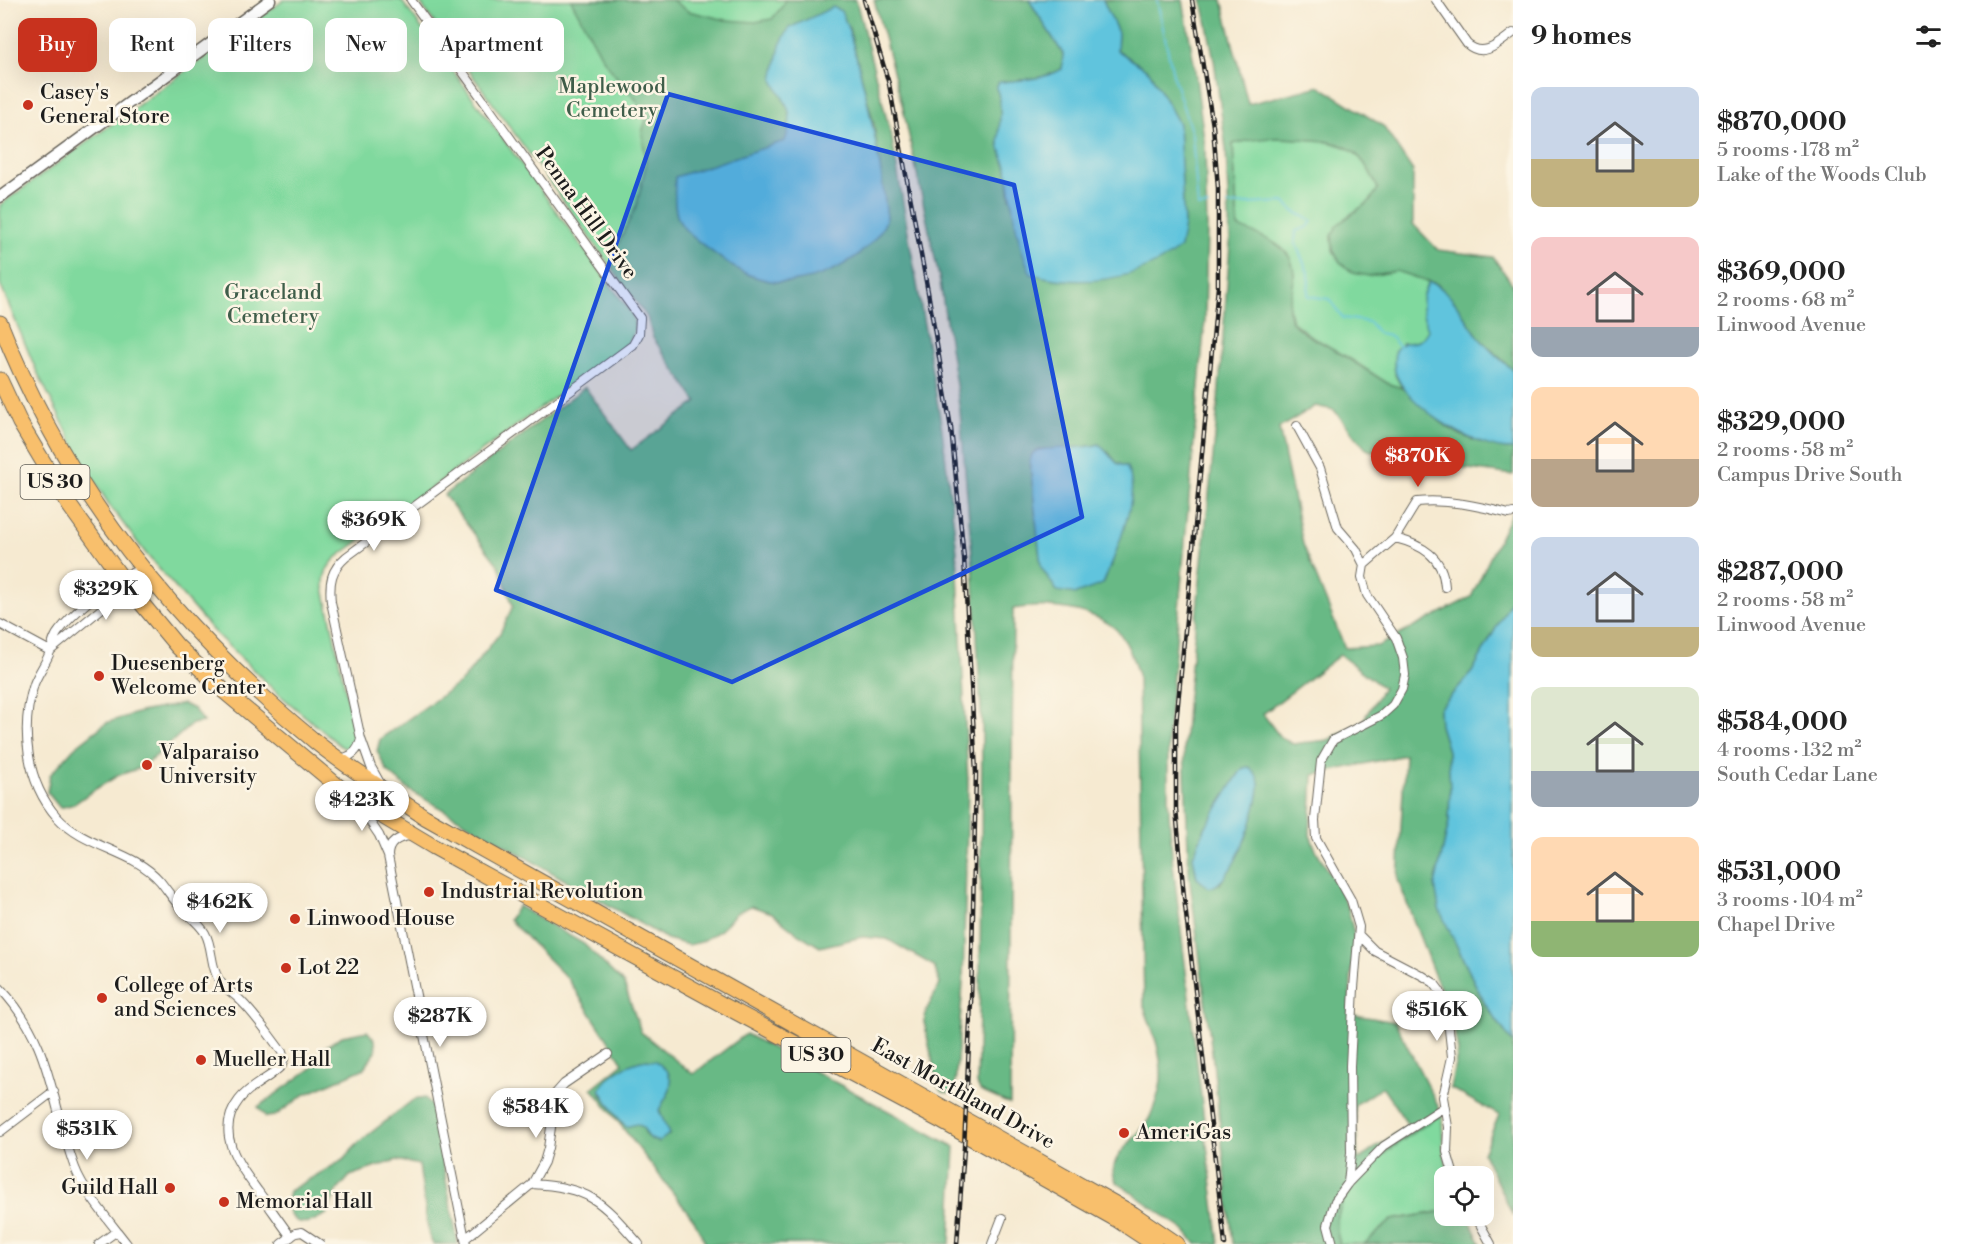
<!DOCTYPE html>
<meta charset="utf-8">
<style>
:root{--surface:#fff;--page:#f2f2f2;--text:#222;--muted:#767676;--accent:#c8321e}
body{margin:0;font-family:"Libre Bodoni",serif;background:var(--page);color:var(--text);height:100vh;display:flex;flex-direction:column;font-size:22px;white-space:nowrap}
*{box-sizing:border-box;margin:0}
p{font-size:20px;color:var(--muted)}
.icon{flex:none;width:33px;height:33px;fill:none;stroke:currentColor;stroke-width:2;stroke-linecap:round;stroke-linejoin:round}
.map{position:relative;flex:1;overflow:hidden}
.sheet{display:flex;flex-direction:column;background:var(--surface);width:450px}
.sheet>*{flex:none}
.guide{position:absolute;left:18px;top:18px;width:570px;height:54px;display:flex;gap:12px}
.controls{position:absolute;left:1434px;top:1166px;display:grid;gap:12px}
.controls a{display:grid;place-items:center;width:60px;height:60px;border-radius:12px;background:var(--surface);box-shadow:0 6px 24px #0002;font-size:30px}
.price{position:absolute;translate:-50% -51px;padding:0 14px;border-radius:21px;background:#fff;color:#222;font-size:20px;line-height:39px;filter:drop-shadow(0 2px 3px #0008)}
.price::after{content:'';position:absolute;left:50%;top:36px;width:18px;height:14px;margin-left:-9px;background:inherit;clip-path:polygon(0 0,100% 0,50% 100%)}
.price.on{background:var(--accent);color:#fff}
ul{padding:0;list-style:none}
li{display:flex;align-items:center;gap:18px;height:150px;padding:0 18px}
li span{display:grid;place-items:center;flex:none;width:168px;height:120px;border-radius:12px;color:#555}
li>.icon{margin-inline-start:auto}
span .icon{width:72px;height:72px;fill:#fffc;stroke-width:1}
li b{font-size:26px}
h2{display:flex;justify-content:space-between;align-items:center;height:72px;padding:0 18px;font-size:26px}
.tag{padding:0 21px;border-radius:12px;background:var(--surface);box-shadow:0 6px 24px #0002;font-size:21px;line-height:54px}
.tag.on{background:var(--accent);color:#fff}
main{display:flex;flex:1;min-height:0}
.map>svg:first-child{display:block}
</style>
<main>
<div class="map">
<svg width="1513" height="1244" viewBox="0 0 1513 1244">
<rect width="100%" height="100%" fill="#fcf5e5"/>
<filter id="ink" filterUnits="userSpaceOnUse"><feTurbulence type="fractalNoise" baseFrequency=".0167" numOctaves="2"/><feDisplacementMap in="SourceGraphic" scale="12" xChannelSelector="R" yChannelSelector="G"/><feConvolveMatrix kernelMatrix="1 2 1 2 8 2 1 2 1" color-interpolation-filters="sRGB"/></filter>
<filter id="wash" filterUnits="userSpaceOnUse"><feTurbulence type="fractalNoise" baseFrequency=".008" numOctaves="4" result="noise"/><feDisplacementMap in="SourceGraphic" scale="24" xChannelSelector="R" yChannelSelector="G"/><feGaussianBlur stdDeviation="1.35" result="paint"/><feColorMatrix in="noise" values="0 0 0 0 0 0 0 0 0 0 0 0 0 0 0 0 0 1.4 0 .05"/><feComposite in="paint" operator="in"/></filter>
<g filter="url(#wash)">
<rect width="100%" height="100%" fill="#f6ead1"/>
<path fill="#80d99e" stroke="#4e7a5d" stroke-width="1.5" d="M284,0H401L631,313C637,326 635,335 626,345L336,558C327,567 323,575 324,588L356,741L352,749L342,747L275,691L213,631L147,555L110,506L84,465L36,370L0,284V205Z
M418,0H811L675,177L613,270Z
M1258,138C1273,138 1289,138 1304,139C1346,142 1362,149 1378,189L1370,201L1345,218L1332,236L1333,250L1340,262L1369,276L1396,271L1429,282C1420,296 1422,315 1428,330L1423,339L1413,343H1403L1395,375L1402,388L1390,385L1352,360L1308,334L1292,321L1288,305L1295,274L1263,237L1238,228L1233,144Z
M1442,1114L1443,1147L1449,1176H1444V1211L1392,1220L1364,1244H1340C1319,1189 1405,1138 1442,1114Z"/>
<path fill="#68b985" stroke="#426a50" stroke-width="1.5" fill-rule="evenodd" d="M571,0H672L688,11L726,20L755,22L772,19L784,4V0H856L892,139L942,429L957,552L968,783L963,983L955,1087L951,1093L943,1092L938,1086L924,1022L927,1009L940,984L934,966L887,939L862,937L820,947L797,933L772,913L751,906L736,913L721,930L701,942L688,945L667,939L409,790L387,771L377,751L380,739L462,681L500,633L513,606L499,566L444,495L585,387L631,450L697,402L653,338L647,317L613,270L614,253L637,204L646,165L642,133L646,119L637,101L618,79L603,59ZM849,28L874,125L887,218C872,259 808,290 765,280C740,274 727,263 706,247C696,239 683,231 678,218C673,207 675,189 675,177L786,141C791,123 793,111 781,95Z
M874,0H1029L1063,54L1062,69C1042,80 1021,80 999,82L996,88L1000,97L1001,122L999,144L1007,167L1010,198L1184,225L1179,124L1149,71L1117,50L1118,33L1103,0H1183L1194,63L1205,146L1207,228L1205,320L1168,731V797L1172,856L1219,1244H1196L1185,1231L1117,1182C1102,1160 1136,1141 1147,1122C1152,1115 1161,1088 1161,1079C1162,1053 1153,1031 1144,1007L1138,675C1133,659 1127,637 1112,626C1087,608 1042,603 1013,609L1010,1104L980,1091L977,1084L980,980L982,728L973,566L960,411L940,282L903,108ZM1088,448L1108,452L1117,463L1127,467L1130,501L1111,567L1057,591L1041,566L1030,463L1032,454L1039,449Z
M1202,0H1222L1248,104L1320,86L1383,126L1413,171V224L1438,250L1493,257L1513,285V370L1481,340L1455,303L1437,284L1396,271L1369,276L1353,273L1340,262L1333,250L1332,236L1337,225L1370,201L1378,189C1360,145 1343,141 1298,139C1274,137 1257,138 1233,144L1238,227C1274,241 1304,249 1291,295C1289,303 1287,314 1292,321C1299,332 1315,339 1326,345C1347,357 1367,371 1387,383C1393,386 1399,386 1404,389C1424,405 1437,423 1461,435C1472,440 1501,450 1513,449V475L1432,464L1404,454L1383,456L1366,449L1334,410L1315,406L1279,428L1303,544L1345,648L1378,646L1471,597L1513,510V597L1472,672L1439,709L1440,725L1448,751L1450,789L1449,822L1435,885L1460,953L1485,1004L1513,1043V1216L1483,1153L1499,1115L1450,1088L1458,1051L1451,1011L1435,977L1398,880L1405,755L1313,775L1310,835L1316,850L1338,887L1348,908L1354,934L1349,1014L1395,1022L1442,1114C1405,1138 1319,1189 1340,1244H1233L1212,1053L1189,874L1184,748L1187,705L1216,427L1230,245L1226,149L1214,60ZM1340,655L1383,688L1362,722L1328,740L1293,744L1280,737L1263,714ZM1258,795L1246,838L1220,884L1197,878L1193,856L1206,826ZM1382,1087L1408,1125L1358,1160L1355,1105Z
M183,704L194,709L203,722L192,724L143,767L119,775L94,790L74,804L60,808L47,792L50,775L74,748L106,723L140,712Z
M518,906L584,944L624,984L641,1032L693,1074L746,1034L955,1147L950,1244H706L694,1220L592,1088L623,1063L568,979L509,920ZM646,1060L670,1090L659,1110L669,1135L647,1137L643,1127L637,1124L626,1126L621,1122L601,1094C616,1076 622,1065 646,1060Z
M367,1031L375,1040L376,1052L363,1069L304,1095L275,1116L266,1117L258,1107L320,1062L325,1047L342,1036Z
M425,1098L432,1106L458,1244H433L429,1236L419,1165L397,1160L350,1176L336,1192L327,1214C321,1216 315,1221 309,1222C288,1226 285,1206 289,1191L343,1160L359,1142L413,1100Z
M1444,1211V1215H1467L1481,1244H1364L1392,1220Z"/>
<path fill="#60c4dd" stroke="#3e707c" stroke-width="1.5" d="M1029,0H1103L1118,33L1117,50L1149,71L1179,124L1184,225L1180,248C1137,281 1082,288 1031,274C1015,239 1013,207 1007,170C1005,161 1000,152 999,143C998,124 1004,106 996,88L999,82C1021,80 1042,80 1062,69L1063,54Z
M833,7L841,11C849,27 852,42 857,59C871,111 881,164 887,218C872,259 808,290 766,280C740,274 727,263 706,247C696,239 683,231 678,218C673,207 675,189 675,177L785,141C796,109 786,107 773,80L780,45L789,28Z
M1429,282C1451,287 1467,324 1482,341C1491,351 1502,361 1513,370V449C1478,451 1412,409 1397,377C1393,369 1394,359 1395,350L1403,343C1416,343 1422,342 1428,330C1421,312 1418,299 1429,282Z
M1099,444L1117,463L1127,467C1128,472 1131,476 1131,481C1136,504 1113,562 1103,584L1076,594L1057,591L1041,567L1030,463C1031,457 1031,453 1037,451C1045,446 1083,450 1099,444Z
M1513,597V1043L1485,1004L1439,909L1435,885L1449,822L1450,789L1448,751L1440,725L1439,709L1472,672Z
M1249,767C1254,771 1258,776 1259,782C1261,804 1233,886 1209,888L1197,878L1193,856L1206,826L1238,775L1243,768Z
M646,1060L656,1061L668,1072L671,1081L670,1090L659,1110L669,1134L659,1142C649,1140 647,1136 643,1127L637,1124L626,1127L616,1115L600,1090C607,1074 629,1063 646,1060Z"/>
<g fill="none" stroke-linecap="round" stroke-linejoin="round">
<path stroke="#60c4dd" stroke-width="2" d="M1157,0L1174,79L1192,134L1198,207L1208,206
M1228,205L1284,202L1295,212L1312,221L1308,227L1296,231L1295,242L1309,275L1308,296L1329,299L1343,318L1369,322L1378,333L1389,335L1400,347"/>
</g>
</g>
<g filter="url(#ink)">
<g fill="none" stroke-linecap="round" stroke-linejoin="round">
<defs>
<path id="minor" d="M1436,0L1467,44C1484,59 1499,43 1513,33
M1297,426L1320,468L1338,528L1356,549L1364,565L1362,577L1367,595L1396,638L1403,658L1405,675L1402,689L1393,705L1382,715L1333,740L1321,761L1315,820L1316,838L1351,900L1359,927L1354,988L1350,1066L1351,1153L1348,1183
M1395,538C1422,545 1443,556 1445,587
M1364,565L1395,538L1417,502C1448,499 1479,506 1509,514L1513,513
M142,569C135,572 127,574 121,578C102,589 72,614 59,631C53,638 53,644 50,652C46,663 38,673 34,684C20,728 26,782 57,817C86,849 132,849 160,881C168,891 174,901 183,910C190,917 199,923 205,933C213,947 210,966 219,980C225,989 235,994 242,1002C257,1017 269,1035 282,1052L284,1059L282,1065C270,1079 251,1084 239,1100C214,1132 238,1164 258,1191C269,1206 280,1222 291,1237
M0,624L50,651
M50,651L128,587L141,570
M339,759C351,757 358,752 361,739
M380,783L371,767L361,739L331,602C329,582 331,570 346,557L633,345L639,334L640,318L411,0
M360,807L379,835L388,856L466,1244
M388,856C388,842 399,837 411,836
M1359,935L1375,951L1423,976L1434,983L1440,991L1447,1011L1452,1057L1443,1097L1448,1127L1447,1152L1454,1176
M0,988C53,1044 50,1101 75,1168C84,1192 111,1223 127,1244
M0,1132L54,1091
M532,1184C591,1187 602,1202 639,1244
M1475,1215L1491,1244
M465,1239L532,1184L544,1162L548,1148L556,1093L564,1084L608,1054
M99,1244L117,1231
M281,1244L296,1233L302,1232L320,1244
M992,1244L1002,1218
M1333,1244L1328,1225L1335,1201L1348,1183L1384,1146L1444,1107"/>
<path id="tertiary" d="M0,197L270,0"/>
<path id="trunk" d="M0,323C66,491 177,629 317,743C351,770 389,793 425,817L1133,1214L1177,1244
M0,380L20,423L69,505L128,587L177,646L225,692L352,798L434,847L723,1005L943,1122L1116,1219L1154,1244"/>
</defs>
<use href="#minor" stroke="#68645b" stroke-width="10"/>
<use href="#tertiary" stroke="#68645b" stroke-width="13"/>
<use href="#trunk" stroke="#68645b" stroke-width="17"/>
<use href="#minor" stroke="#fff" stroke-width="8"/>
<use href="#tertiary" stroke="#fff" stroke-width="10"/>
<use href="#trunk" stroke="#f8bf6c" stroke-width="15"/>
<defs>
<path id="rail" d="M864,0L889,84L928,292L951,428L964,558L976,773L971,1002L964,1148L957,1244
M1192,0L1213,126L1218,188V287L1176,724V809L1184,897L1225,1244"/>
</defs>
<use href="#rail" stroke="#1c1c1c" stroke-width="4.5"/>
<use href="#rail" stroke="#fcf5e5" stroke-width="2" stroke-dasharray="7" stroke-linecap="butt"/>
</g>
</g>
<path fill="#1d4ed8" fill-opacity="0.2" stroke="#1d4ed8" stroke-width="4.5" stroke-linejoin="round" d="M668,94L1014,185L1082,517L732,682L496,590Z"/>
<g fill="#c8321e" stroke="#fcf5e5" stroke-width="2">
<circle cx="28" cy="105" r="6"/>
<circle cx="99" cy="676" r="6"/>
<circle cx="147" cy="765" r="6"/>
<circle cx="429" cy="892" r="6"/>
<circle cx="295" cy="919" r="6"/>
<circle cx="286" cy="968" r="6"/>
<circle cx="102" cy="998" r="6"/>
<circle cx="201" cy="1060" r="6"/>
<circle cx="1124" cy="1133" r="6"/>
<circle cx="170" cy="1188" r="6"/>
<circle cx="224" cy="1202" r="6"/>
</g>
<g text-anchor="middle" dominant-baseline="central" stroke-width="5" stroke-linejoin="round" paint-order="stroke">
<g fill="#fcf5e5" stroke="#5f5d58" stroke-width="1.5">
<rect x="20.5" y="465" width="69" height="34" rx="4.5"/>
<rect x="781.5" y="1038" width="69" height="34" rx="4.5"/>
</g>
<g font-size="20" font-weight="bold" fill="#1c1c1c">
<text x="55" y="482">US 30</text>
<text x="816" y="1055">US 30</text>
</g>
<g font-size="21" fill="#3f5e4a" stroke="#fcf5e5">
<text x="612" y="87">Maplewood<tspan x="612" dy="24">Cemetery</tspan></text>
<text x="273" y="293">Graceland<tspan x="273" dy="24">Cemetery</tspan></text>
</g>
<g font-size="21" fill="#1c1c1c" stroke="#fcf5e5" text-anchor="start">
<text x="40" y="93">Casey's<tspan x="40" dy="24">General Store</tspan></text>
<text x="111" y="664">Duesenberg<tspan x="111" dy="24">Welcome Center</tspan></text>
<text x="159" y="753">Valparaiso<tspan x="159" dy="24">University</tspan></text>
<text x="441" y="892">Industrial Revolution</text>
<text x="307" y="919">Linwood House</text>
<text x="298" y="968">Lot 22</text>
<text x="114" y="986">College of Arts<tspan x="114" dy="24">and Sciences</tspan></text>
<text x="213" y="1060">Mueller Hall</text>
<text x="1136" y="1133">AmeriGas</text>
<text x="158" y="1188" text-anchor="end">Guild Hall</text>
<text x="236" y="1202">Memorial Hall</text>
</g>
<g font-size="21" fill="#1c1c1c" stroke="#fcf5e5">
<text transform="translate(586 213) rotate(54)">Penna Hill Drive</text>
<text transform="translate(963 1094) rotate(29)">East Morthland Drive</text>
</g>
</g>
</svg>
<div class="controls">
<a><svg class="icon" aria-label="locate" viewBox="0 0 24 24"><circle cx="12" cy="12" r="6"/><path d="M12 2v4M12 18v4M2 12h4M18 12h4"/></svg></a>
</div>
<b class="price on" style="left:1418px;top:488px">$870K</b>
<b class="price" style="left:374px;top:552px">$369K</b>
<b class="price" style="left:106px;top:621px">$329K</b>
<b class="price" style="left:362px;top:832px">$423K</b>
<b class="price" style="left:220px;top:934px">$462K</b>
<b class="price" style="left:1437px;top:1042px">$516K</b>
<b class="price" style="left:440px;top:1048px">$287K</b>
<b class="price" style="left:536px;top:1139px">$584K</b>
<b class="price" style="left:87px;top:1161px">$531K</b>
<div class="guide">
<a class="tag on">Buy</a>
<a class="tag">Rent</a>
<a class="tag">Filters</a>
<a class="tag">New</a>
<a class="tag">Apartment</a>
</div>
</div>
<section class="sheet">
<h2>9 homes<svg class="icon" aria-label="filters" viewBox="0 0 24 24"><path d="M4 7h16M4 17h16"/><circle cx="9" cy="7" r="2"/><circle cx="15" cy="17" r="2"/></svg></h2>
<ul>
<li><span style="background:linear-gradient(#c9d6e8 60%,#c2b280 0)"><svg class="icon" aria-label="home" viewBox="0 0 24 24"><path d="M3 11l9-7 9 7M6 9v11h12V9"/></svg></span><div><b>$870,000</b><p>5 rooms · 178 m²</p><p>Lake of the Woods Club</p></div></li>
<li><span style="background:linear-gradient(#f6c9c9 75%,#9aa5b1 0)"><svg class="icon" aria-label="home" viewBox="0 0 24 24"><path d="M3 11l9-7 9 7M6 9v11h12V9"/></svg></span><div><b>$369,000</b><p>2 rooms · 68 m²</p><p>Linwood Avenue</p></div></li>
<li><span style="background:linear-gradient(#ffd9b3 60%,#b9a48a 0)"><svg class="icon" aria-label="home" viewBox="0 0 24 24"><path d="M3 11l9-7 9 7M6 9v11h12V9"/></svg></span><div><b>$329,000</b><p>2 rooms · 58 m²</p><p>Campus Drive South</p></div></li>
<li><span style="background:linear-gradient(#c9d6e8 75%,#c2b280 0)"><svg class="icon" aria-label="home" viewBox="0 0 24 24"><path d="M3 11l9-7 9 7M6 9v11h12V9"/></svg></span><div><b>$287,000</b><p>2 rooms · 58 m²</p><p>Linwood Avenue</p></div></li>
<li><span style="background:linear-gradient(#dfe7d0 70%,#9aa5b1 0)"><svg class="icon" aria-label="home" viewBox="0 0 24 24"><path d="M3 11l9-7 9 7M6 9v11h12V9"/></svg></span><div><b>$584,000</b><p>4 rooms · 132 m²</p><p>South Cedar Lane</p></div></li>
<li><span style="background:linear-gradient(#ffd9b3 70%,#8fb573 0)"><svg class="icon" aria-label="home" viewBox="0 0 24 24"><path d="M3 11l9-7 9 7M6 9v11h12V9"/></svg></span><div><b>$531,000</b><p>3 rooms · 104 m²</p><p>Chapel Drive</p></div></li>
</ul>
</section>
</main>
